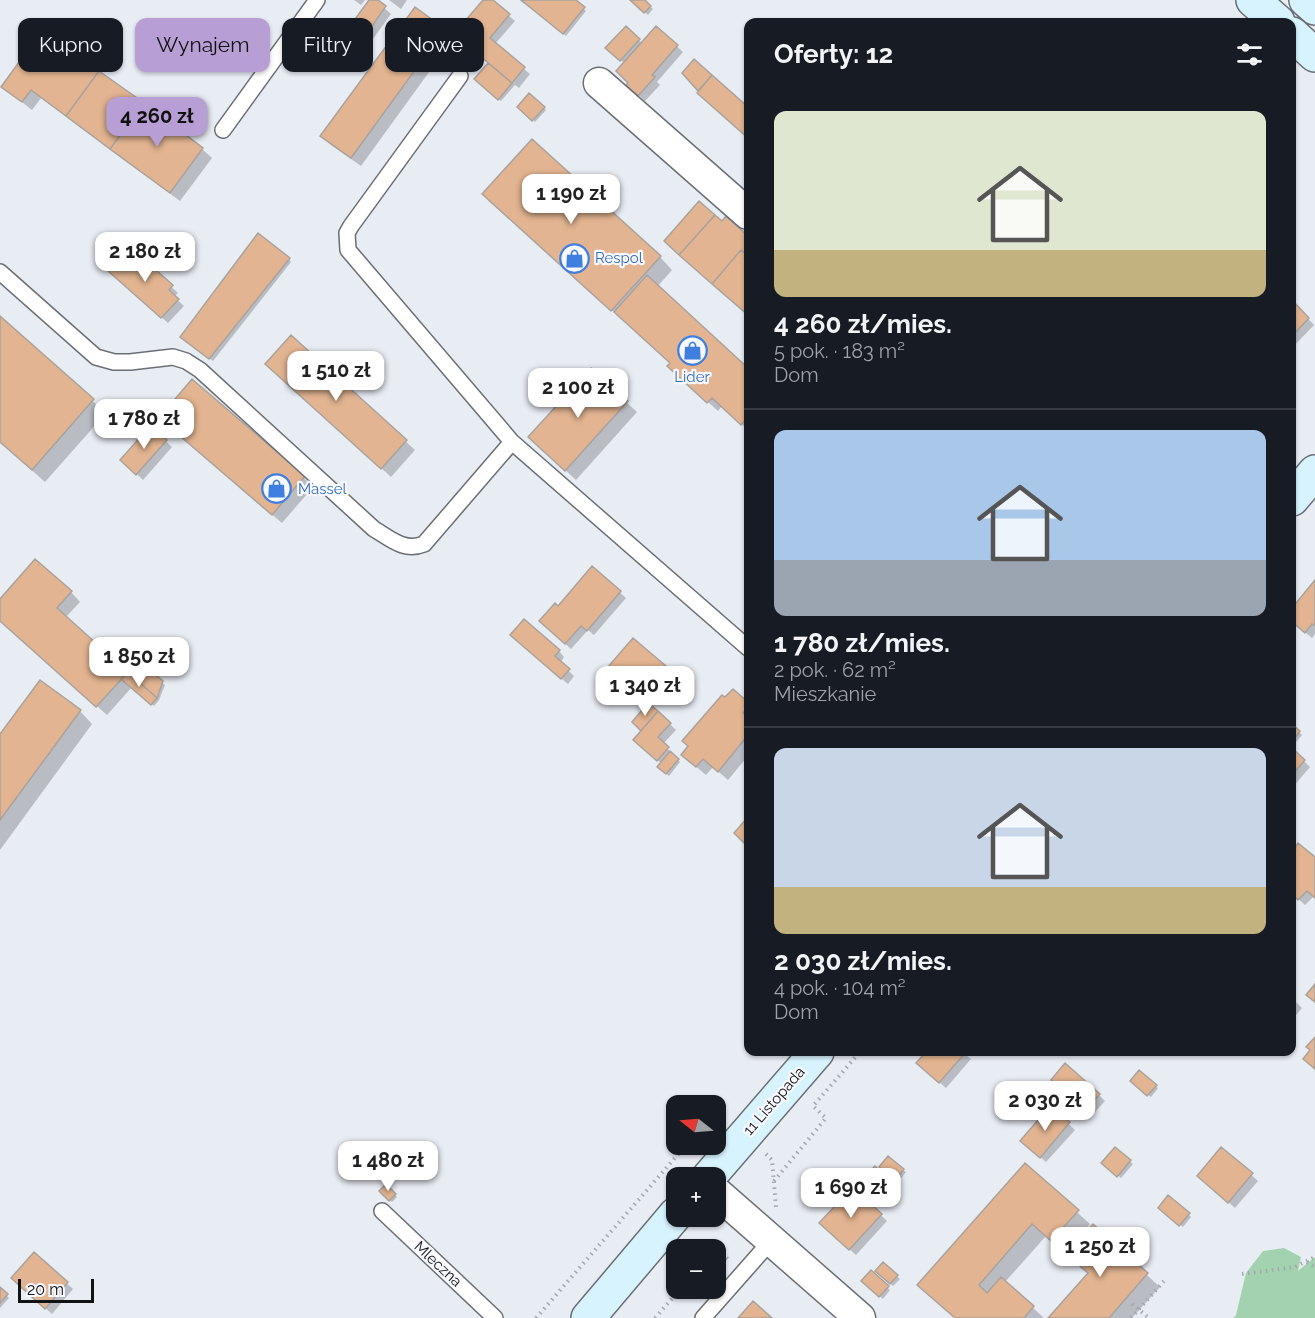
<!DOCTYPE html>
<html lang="pl">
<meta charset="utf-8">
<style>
:root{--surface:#171b24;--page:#20242c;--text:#f1f3f6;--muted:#9ea1a6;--line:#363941;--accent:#b79ed4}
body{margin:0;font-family:Raleway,sans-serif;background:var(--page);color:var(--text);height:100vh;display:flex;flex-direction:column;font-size:22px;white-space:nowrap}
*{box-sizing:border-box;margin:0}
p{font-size:20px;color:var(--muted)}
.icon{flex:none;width:33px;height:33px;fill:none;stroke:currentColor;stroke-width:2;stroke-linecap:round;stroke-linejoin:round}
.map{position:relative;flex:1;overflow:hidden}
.panel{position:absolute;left:744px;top:18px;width:552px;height:1038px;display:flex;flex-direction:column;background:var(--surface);border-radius:12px;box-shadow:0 2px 4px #0004}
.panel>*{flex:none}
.banner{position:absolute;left:18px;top:18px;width:570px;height:54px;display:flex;gap:12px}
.needle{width:39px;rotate:287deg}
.fabs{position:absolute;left:666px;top:1095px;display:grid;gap:12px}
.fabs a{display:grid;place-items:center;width:60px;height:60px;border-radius:12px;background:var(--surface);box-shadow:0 2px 4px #0004;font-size:30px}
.scale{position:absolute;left:18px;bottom:15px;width:76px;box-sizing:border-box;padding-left:6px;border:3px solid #101214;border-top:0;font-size:16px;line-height:21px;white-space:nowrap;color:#101214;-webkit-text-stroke:4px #f7f9fe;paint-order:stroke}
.price{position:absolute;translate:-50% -51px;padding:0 14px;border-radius:12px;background:#fff;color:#222;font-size:20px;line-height:39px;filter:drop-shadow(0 2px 3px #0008)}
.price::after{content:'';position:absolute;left:50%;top:36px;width:18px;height:14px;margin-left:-9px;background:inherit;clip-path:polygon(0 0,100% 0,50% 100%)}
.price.active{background:var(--accent);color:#111}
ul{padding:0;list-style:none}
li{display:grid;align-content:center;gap:12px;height:318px;padding:0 30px}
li+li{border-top:2px solid var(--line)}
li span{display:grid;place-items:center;height:186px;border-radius:12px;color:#555}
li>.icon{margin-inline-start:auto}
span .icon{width:108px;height:108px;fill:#fffc;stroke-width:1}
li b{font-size:26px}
h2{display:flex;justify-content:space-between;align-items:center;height:72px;padding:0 30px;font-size:26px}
.chip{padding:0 21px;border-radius:12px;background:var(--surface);box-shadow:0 2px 4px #0004;font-size:21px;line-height:54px}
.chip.active{background:var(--accent);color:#111}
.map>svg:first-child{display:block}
</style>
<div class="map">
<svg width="1315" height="1318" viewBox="0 0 1315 1318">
<rect width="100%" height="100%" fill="#e8ecf3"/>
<path fill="#a3d2b0" d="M1284,1248L1301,1257L1298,1271L1315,1257V1318H1233L1236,1315L1246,1273L1263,1251Z"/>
<path fill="#0003" d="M354,0H365L361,5Z
M370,0H375L391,14L365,50L352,40Z
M389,0H407L401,9Z
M485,0H491L515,21L495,44L530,74L519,88L515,85L501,101L476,79L489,64Z
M520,0H574L586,11L566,36L526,2L524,4Z
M631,0H643L653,9L648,15Z
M626,28L642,43L656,28L683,52L657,82L660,85L645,101L628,85L630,83L625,64L608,48Z
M444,30L453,39L361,166L331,145L322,136Z
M44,31L202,149L212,158L180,201L41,98L32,110L3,87Z
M694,61L748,109V137L705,99L684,73Z
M530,95L546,110L535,122L519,107Z
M496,207L660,257L672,270L657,287L748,370V430L722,406L718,411L678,375L671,363Z
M726,218L748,238V315L672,247L722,223Z
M140,258L178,293L174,297L184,306L168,323L116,277Z
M289,259L291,262L213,361L184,339Z
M1292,302L1314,325L1292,348Z
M0,318L106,413L45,482L0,442Z
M291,337L415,450L391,477L276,373Z
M591,370L637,412L576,480L539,446Z
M151,427L172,447L143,480L128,466Z
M171,427L304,478L313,487L282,523Z
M593,568L626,598L594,635L588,630L571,649L547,627L558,608Z
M1315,582V634L1312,638L1292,621V610Z
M71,592L80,602L65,618L138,683L149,671L165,685L159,700L154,706L132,687L107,715L0,620V601Z
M634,640L671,673L641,708L609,681Z
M518,641L559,651L564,657L560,663L574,676L568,684Z
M733,691L748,704V756L728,780L713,767L706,775L693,764L725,700Z
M80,711L92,724L0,850V736Z
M670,724L676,730L663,744L680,762L669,776L659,767L662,764L641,746Z
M1292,726L1302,735L1292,747Z
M1292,750L1310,767L1292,788Z
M1292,849L1315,859V897L1314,896L1305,905L1292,893Z
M1292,971L1296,975L1292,980Z
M1292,998L1302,1008L1292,1020Z
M928,1052H962L971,1059L946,1088L918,1063Z
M1140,1072L1158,1088L1151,1097L1132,1081Z
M1059,1086L1099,1095L1105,1101L1092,1115Z
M1051,1108L1075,1130L1046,1162L1028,1146Z
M1115,1149L1133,1164L1121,1178L1103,1163Z
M1222,1149L1258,1181L1235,1208L1205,1182Z
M1025,1165L1090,1224L1065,1253L1046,1236L1005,1282L1044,1318H955Z
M875,1169L898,1191L888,1201L865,1178Z
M884,1169L903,1170L906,1172L899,1181Z
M386,1186L397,1197L392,1202L381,1191Z
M853,1189L887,1221L856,1255L827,1229Z
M1169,1197L1191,1217L1183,1227L1160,1207Z
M1093,1226L1160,1287L1132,1318H1050L1089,1274L1081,1267Z
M34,1254L73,1289L52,1314L19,1284Z
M883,1264L900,1279L893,1286L877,1271Z
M871,1272L890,1290L883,1299L863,1281Z
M0,1289L9,1298L0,1308Z"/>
<path fill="#e2b491" stroke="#a9a29d" stroke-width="1.5" d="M369,0H378L386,6L359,45L344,34Z
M483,0H493L510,14L490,38L525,67L512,83L454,34Z
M521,0H576L585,7L563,34Z
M630,0H645L651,6L644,13Z
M415,7L445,29L351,158L320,136Z
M626,26L640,39L620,61L605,48Z
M656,26L678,45L652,75L655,77L638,96L626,85L628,83L616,71Z
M43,29L99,71L66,116L31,90L22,102L1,87Z
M694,59L712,75L698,91L682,73Z
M488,63L512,83L498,100L474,79Z
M99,71L144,103L110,149L66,116Z
M712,75L748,107V138L697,93Z
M529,93L545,107L532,121L517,107Z
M144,103L203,148L170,193L110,149Z
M532,139L661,256L611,311L482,194Z
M699,201L715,215L679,255L664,241Z
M715,215L722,221L726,216L748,236V256L741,250L712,284L679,255Z
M258,233L290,258L209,359L180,337Z
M741,250L748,256V315L712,284Z
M125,251L136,261L140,256L173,285L169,290L179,299L161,318L108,271Z
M647,275L748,368V417L741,425L712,398L707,403L667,366L670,363L614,312Z
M1292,300L1309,318L1292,336Z
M0,316L94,399L32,470L0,442Z
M291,335L407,440L381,469L265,364Z
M591,368L628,401L565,471L528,437Z
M192,379L305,476L272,515L159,418Z
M151,425L167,440L136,475L120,460Z
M35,559L72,591L57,608L128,672L96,707L0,621V599Z
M592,566L621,591L587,631L581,626L565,644L539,621L555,603L558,606Z
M1315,580V626L1312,624L1305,633L1292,622V608Z
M524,619L560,650L555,656L570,669L561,679L510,635Z
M633,638L666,666L634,703L601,675Z
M149,669L163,681L157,698L138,681Z
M128,672L157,698L151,705L121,679Z
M40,680L81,710L0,820V734Z
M733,689L748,702V706L743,713L748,717V735L718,772L703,759L696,767L681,755L688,746L682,741L722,695L725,697Z
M648,703L658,711L641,731L632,722Z
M658,711L671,723L658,737L669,747L657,761L633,740Z
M1292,724L1300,731L1292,742Z
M1292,748L1305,760L1292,775Z
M670,751L679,759L666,774L657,767Z
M748,817V847L734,833Z
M1298,843L1315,857V898L1307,891L1298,900L1292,894V847L1294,849Z
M1315,984V1002L1306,995Z
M1315,1037V1069L1303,1059L1310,1050L1306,1047Z
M926,1052H966L939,1083L916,1063Z
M1065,1063L1100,1094L1085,1110L1051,1080Z
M1139,1070L1157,1085L1147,1096L1130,1081Z
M1051,1105L1070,1122L1040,1158L1020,1141Z
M1115,1147L1131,1160L1117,1177L1101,1163Z
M1221,1147L1253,1173L1228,1203L1197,1176Z
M888,1156L904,1169L895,1180L879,1167Z
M1025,1163L1079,1210L1051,1241L1032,1224L979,1285L987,1293L1001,1277L1034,1306L1024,1318H955L917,1285Z
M875,1166L896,1188L884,1199L863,1178Z
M386,1184L396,1194L389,1201L379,1191Z
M853,1187L882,1214L849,1250L819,1223Z
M1168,1195L1190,1213L1179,1226L1158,1208Z
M1093,1224L1148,1273L1109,1318H1048L1088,1273L1066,1254Z
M34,1252L68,1282L45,1309L11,1278Z
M883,1262L898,1275L890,1284L875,1271Z
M871,1270L889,1286L879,1297L861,1281Z
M0,1287L8,1294L0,1303Z
M753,1301L772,1318H738Z"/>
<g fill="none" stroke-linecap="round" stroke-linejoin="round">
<defs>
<path id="service" d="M460,76L351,226L347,233L348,250L512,442L748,648
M223,130L317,0
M0,272L96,357L114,362H130L173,357L186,361L200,370L374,529C391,539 404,552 424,544L512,442
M382,1211L495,1318
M703,1318L771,1241"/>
<path id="minor" d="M599,83L748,214
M716,1192L860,1318"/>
<path id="secondary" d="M1253,0L1278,22
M1306,0L1315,8
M1292,34L1315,55
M1292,499L1315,472
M708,1178L817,1052
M588,1318L676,1214"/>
</defs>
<use href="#service" stroke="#6b6f75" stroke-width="18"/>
<use href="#minor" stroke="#6b6f75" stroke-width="33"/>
<use href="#secondary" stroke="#6b6f75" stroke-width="36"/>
<path stroke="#a5a8ad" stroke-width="4" stroke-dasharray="1.5 4.5" stroke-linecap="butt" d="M702,1098L710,1106
M716,1110L724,1117
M766,1154L772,1160L776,1207
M774,1181L826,1118L813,1106L860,1052
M716,1255L722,1254L728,1259
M1307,1262L1315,1267
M1242,1274L1295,1267L1315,1257
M1132,1304L1149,1318
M536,1318L687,1144
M655,1318L681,1288
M1131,1318L1164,1281"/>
<use href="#service" stroke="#fff" stroke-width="15"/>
<use href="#minor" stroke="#fff" stroke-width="30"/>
<use href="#secondary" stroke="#d7f4fe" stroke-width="33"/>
</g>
<defs>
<symbol id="shop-ring" viewBox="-11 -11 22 22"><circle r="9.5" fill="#f7f9fe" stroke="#3f7fe0" stroke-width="1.5"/><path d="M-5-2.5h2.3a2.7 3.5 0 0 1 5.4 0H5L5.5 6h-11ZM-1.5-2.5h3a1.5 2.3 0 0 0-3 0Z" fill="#3f7fe0"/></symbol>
</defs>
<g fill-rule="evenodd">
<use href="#shop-ring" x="558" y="242" width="33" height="33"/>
<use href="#shop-ring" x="676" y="334" width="33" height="33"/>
<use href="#shop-ring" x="260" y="472" width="33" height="33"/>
</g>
<g text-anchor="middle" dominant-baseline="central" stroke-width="4.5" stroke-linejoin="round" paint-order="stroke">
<g font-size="15" fill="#366cbe" stroke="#f7f9fe" text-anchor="start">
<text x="595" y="258">Respol</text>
<text x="692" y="377" text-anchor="middle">Lider</text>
<text x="298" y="489">Massel</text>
</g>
<g font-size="15" fill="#101214" stroke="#f7f9fe">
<text transform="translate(774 1101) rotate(-49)">11 Listopada</text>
<text transform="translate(438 1264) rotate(43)">Mleczna</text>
</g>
</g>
</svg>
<div class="fabs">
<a><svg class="needle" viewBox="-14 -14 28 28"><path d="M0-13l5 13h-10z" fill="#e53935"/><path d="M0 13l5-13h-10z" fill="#9ea1a6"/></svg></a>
<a>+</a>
<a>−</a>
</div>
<div class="scale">20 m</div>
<b class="price active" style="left:157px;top:148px">4 260 zł</b>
<b class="price" style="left:571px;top:225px">1 190 zł</b>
<b class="price" style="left:145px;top:283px">2 180 zł</b>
<b class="price" style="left:336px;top:402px">1 510 zł</b>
<b class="price" style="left:578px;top:419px">2 100 zł</b>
<b class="price" style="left:144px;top:450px">1 780 zł</b>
<b class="price" style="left:139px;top:688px">1 850 zł</b>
<b class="price" style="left:645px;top:717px">1 340 zł</b>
<b class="price" style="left:1045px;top:1132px">2 030 zł</b>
<b class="price" style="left:388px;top:1192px">1 480 zł</b>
<b class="price" style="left:851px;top:1219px">1 690 zł</b>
<b class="price" style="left:1100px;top:1278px">1 250 zł</b>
<div class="banner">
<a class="chip">Kupno</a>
<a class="chip active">Wynajem</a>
<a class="chip">Filtry</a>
<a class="chip">Nowe</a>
</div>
<section class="panel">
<h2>Oferty: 12<svg class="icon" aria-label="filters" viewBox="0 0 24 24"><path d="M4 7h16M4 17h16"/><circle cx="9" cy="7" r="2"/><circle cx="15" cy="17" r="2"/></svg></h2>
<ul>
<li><span style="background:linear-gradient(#dfe7d0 75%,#c2b280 0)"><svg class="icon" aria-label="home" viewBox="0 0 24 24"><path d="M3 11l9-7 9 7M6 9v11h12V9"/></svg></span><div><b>4 260 zł/mies.</b><p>5 pok. · 183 m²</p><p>Dom</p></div></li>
<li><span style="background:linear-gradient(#a9c7e8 70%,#9aa5b1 0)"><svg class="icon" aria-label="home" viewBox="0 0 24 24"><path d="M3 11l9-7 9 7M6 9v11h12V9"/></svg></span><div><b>1 780 zł/mies.</b><p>2 pok. · 62 m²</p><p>Mieszkanie</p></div></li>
<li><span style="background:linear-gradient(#c9d6e8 75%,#c2b280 0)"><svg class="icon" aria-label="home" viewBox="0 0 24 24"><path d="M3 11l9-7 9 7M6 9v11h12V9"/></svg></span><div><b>2 030 zł/mies.</b><p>4 pok. · 104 m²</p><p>Dom</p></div></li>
</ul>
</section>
</div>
